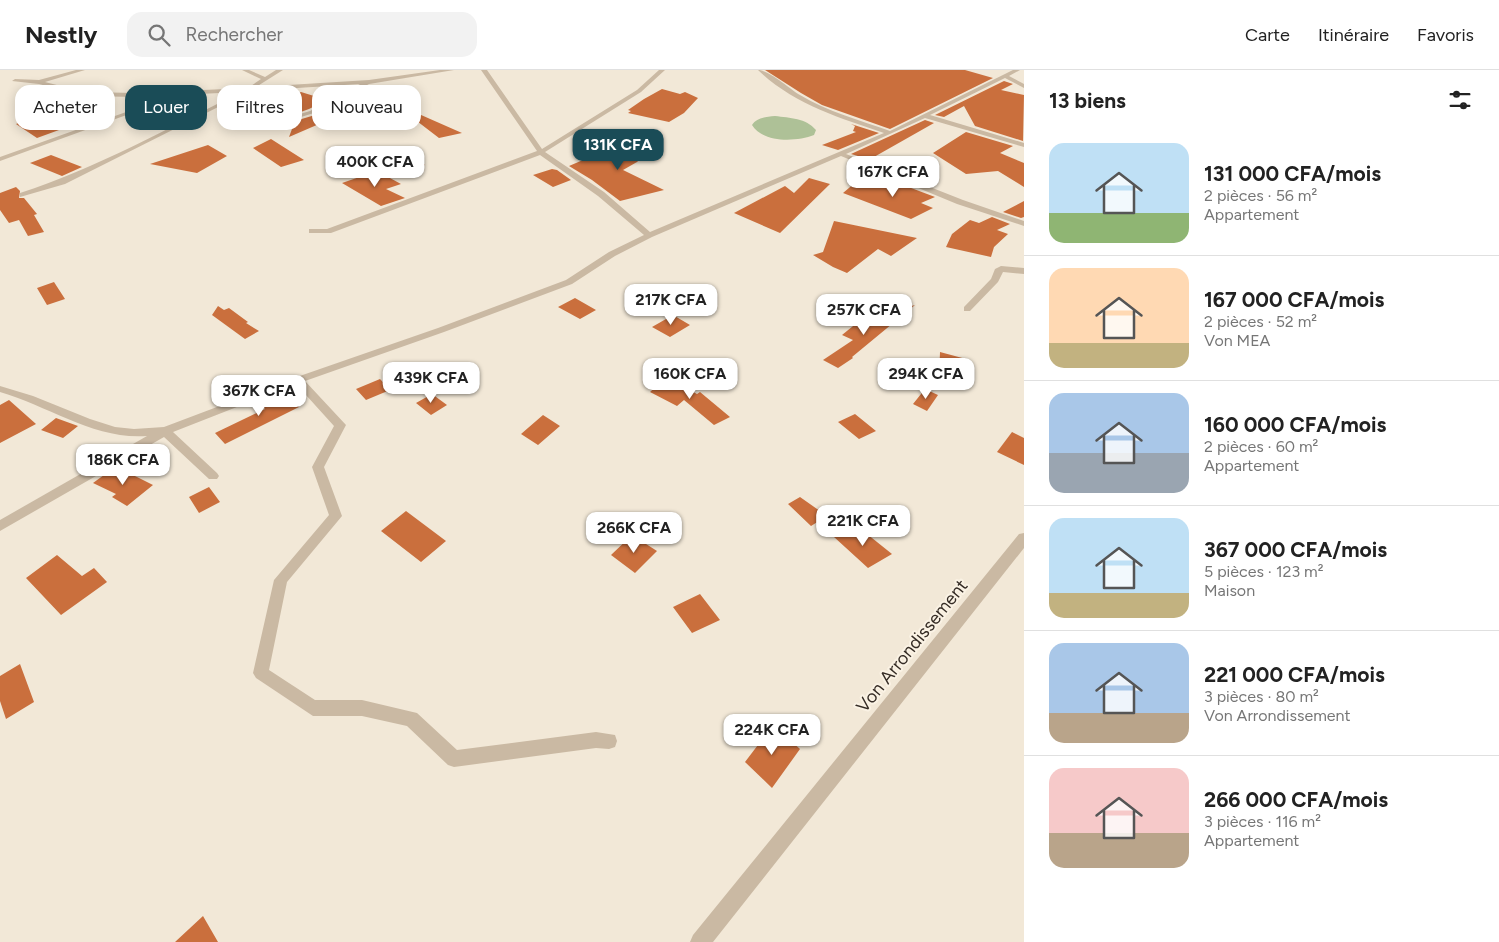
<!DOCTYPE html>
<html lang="fr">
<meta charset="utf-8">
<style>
:root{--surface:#fff;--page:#f2f2f2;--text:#222;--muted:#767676;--line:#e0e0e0;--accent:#1a4c57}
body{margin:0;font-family:Figtree,sans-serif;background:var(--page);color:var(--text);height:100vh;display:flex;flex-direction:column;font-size:19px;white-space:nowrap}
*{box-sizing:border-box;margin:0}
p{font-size:16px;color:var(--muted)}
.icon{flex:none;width:28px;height:28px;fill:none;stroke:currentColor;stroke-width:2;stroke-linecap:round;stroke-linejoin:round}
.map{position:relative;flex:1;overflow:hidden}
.details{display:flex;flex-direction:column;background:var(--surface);width:475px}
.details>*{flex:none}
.banner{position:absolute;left:15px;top:15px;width:475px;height:45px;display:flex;gap:10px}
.price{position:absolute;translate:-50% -42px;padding:0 11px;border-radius:10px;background:#fff;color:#222;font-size:16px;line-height:32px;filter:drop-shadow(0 1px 2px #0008)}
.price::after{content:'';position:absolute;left:50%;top:30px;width:15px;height:11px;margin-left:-8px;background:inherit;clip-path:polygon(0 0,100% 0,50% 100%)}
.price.on{background:var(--accent);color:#fff}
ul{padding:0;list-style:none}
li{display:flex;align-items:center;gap:15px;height:125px;padding:0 25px}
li+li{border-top:1px solid var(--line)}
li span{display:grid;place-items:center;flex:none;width:140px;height:100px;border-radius:15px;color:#555}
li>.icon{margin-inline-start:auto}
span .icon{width:60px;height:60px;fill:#fffc;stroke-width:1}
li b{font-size:21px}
h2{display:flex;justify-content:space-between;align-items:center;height:60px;padding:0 25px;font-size:21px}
.chip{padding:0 18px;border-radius:15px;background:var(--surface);box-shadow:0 2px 12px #0003;font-size:18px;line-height:45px}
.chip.on{background:var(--accent);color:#fff}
header{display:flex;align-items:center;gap:30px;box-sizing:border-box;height:70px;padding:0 25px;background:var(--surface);border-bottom:1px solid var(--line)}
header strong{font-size:24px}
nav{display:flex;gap:28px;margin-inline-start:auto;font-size:18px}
.search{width:350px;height:45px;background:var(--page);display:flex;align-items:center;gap:12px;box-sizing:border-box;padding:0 18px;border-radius:15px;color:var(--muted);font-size:19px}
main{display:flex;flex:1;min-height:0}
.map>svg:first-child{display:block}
</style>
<header>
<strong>Nestly</strong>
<div class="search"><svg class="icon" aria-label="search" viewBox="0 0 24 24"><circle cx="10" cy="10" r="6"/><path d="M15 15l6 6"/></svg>Rechercher</div>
<nav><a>Carte</a><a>Itinéraire</a><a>Favoris</a></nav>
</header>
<main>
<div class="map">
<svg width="1024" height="872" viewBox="0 0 1024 872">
<rect width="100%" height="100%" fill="#f2e8d7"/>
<path fill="#aec197" d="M775,46C790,48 806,48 816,60L814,65C796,72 763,73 752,55C757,47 766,47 775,46Z"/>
<path fill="#ca6f3d" d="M765,0H965L993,8L890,59L822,35L801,23Z
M1004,11L1013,14L1001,20L1024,25L1023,71L975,56L964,36L944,47L935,45Z
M662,19L680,24L685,22L698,28L684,43L669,52L628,43L631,41L628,40L644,29Z
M301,22L327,30L309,39L298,43L299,39L277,31Z
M338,33L356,38L289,67L295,51L315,45Z
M412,41L462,63L439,68L409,45Z
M42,43L81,49L65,55L70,56L37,68L16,54Z
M925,50L934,53L874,87L872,86L868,89L851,84Z
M851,54L879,63L838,80L822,75L856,62L853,61L855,56Z
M966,62L1013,76L1000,83L1024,93V117L998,101L966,104L933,83Z
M639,66L647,82L637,92L623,100L664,120L620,131L592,110L569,96Z
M271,69L304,90L281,97L253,78Z
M208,75L227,86L197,103L150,94Z
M410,84L425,95L400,101L386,90Z
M51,85L82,97L62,106L30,93Z
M552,99L557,100L571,110L553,117L533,105Z
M377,101L401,114L386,119L405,128L381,136L342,113Z
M809,108L830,114L780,163L734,143L785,116L794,123Z
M890,110L935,127L921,133L933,138L911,149L843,123L856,112L874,118Z
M16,117L20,121L19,128H24L37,144L34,145L44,162L28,166L19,150L9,153L0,140V123Z
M1024,131V147L1021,148L1003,142Z
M992,147L1010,154L997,160L1008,164L994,177L991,187L946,177L952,164L970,150L979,153Z
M834,151L917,168L891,186L878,179L847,203L833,197L813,185L823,182Z
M54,212L65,229L47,235L37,218Z
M575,228L596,240L580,249L558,237Z
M915,235L852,287L853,288L838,298L823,290L853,270L842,265L858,252Z
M218,236L224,240L229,238L248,252L246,253L259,261L245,269L212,245Z
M673,245L690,255L670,267L652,257Z
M940,282L966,289V315L939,309Z
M666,308L697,324L700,322L730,347L714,355L684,330L677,336L650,322Z
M380,309L390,320L366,330L356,319Z
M925,319L938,325L927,341L913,334Z
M282,321L299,337L225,374L215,363L265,339L258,331Z
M432,324L447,335L431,345L416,333Z
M9,330L36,354L0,373V335Z
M855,344L876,361L859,369L838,352Z
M543,345L560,356L538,375L521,364Z
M56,348L78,356L63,368L41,360Z
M1012,362L1024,368V395L997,382Z
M115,397L137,407L153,415L127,436L112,427L116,424L93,413Z
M209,417L220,432L199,443L189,427Z
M800,427L827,446L811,456L788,434Z
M406,441L446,471L421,492L381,461Z
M857,456L892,484L868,498L834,467Z
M632,465L657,481L635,503L611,485Z
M57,485L82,506L94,498L107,512L61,545L26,508Z
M700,524L720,550L692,563L673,537Z
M20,594L34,632L6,649L0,631V606Z
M773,655L800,679L772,718L745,692Z
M203,846L218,872H175Z"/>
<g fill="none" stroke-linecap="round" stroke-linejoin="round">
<path fill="#cab9a3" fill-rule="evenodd" d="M76,0H85L45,12L84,22L136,23L248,18L261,9L242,0H249L265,7L276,0H283L256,17L369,10L440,0H454L369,14L314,43L262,59L260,56L310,41L360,14L250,21L65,114L20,127V123C97,98 168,58 241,22L136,27L84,26L39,14L12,11L15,9L39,10Z
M481,0H487L542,79L637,20L659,0H665L641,22L545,82L604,122L650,162L884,63C840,48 793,34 758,0C769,0 790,19 800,25C828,42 860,50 890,61L1013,0H1020L1009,6L1024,14V18L1005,8L930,45L1024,73V77L925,48L846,84L963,130L1024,151V156L957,134L841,86L652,167L615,186L572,214L444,262L305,311L346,355L324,397L342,446L287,512L269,600L315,630H362L417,643L457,680L596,662L615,665L617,671L615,677L609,679L596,678L454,697L448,695L407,656L362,646H313L256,608L253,603L274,510L329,445L312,397L334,356L296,314L173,362L217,403L219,406L217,409H209L164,367L0,461V450L147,366C94,370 49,336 0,322V316L33,326L90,349L115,357L134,359L164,357L294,308L438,258L566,210L609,182L644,165L598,126L540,85L331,163H309V159H327L537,81Z
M171,26L176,27L0,91V87Z
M1001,196L1024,198V204L1003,202L998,212L970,241H964V237L991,209L995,199Z
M1024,463V478L713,872H690L693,865L1019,464Z"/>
</g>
<g text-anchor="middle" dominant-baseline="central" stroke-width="4" stroke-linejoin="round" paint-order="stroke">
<g font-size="18" fill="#352c25" stroke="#faf2e4">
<text transform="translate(912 576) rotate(-51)">Von Arrondissement</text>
</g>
</g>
</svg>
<b class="price on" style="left:618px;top:101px">131K CFA</b>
<b class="price" style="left:375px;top:118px">400K CFA</b>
<b class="price" style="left:893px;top:128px">167K CFA</b>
<b class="price" style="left:671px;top:256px">217K CFA</b>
<b class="price" style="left:864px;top:266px">257K CFA</b>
<b class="price" style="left:690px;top:330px">160K CFA</b>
<b class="price" style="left:926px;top:330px">294K CFA</b>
<b class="price" style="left:431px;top:334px">439K CFA</b>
<b class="price" style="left:259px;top:347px">367K CFA</b>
<b class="price" style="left:123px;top:416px">186K CFA</b>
<b class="price" style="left:863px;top:477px">221K CFA</b>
<b class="price" style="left:634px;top:484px">266K CFA</b>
<b class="price" style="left:772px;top:686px">224K CFA</b>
<div class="banner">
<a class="chip">Acheter</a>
<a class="chip on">Louer</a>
<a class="chip">Filtres</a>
<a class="chip">Nouveau</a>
</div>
</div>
<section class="details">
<h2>13 biens<svg class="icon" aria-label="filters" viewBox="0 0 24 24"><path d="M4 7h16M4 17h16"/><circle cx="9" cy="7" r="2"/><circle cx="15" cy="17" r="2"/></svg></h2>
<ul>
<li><span style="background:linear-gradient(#bfe0f5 70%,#8fb573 0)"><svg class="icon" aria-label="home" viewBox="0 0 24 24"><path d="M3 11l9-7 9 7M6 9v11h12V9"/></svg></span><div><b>131 000 CFA/mois</b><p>2 pièces · 56 m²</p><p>Appartement</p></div></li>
<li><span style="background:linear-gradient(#ffd9b3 75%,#c2b280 0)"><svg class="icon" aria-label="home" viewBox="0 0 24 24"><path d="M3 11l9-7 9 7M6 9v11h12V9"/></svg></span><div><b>167 000 CFA/mois</b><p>2 pièces · 52 m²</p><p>Von MEA</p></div></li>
<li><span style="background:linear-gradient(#a9c7e8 60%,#9aa5b1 0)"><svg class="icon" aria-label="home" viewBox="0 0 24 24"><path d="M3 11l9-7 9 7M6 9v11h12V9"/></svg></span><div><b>160 000 CFA/mois</b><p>2 pièces · 60 m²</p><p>Appartement</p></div></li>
<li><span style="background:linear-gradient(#bfe0f5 75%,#c2b280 0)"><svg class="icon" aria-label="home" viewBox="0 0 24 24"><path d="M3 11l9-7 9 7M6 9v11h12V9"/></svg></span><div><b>367 000 CFA/mois</b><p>5 pièces · 123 m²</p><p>Maison</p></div></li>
<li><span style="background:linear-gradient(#a9c7e8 70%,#b9a48a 0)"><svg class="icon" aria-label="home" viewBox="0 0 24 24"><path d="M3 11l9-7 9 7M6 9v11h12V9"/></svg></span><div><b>221 000 CFA/mois</b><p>3 pièces · 80 m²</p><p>Von Arrondissement</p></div></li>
<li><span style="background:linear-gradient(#f6c9c9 65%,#b9a48a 0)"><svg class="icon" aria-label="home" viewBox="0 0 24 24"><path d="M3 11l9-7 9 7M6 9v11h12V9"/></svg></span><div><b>266 000 CFA/mois</b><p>3 pièces · 116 m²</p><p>Appartement</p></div></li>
</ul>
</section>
</main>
